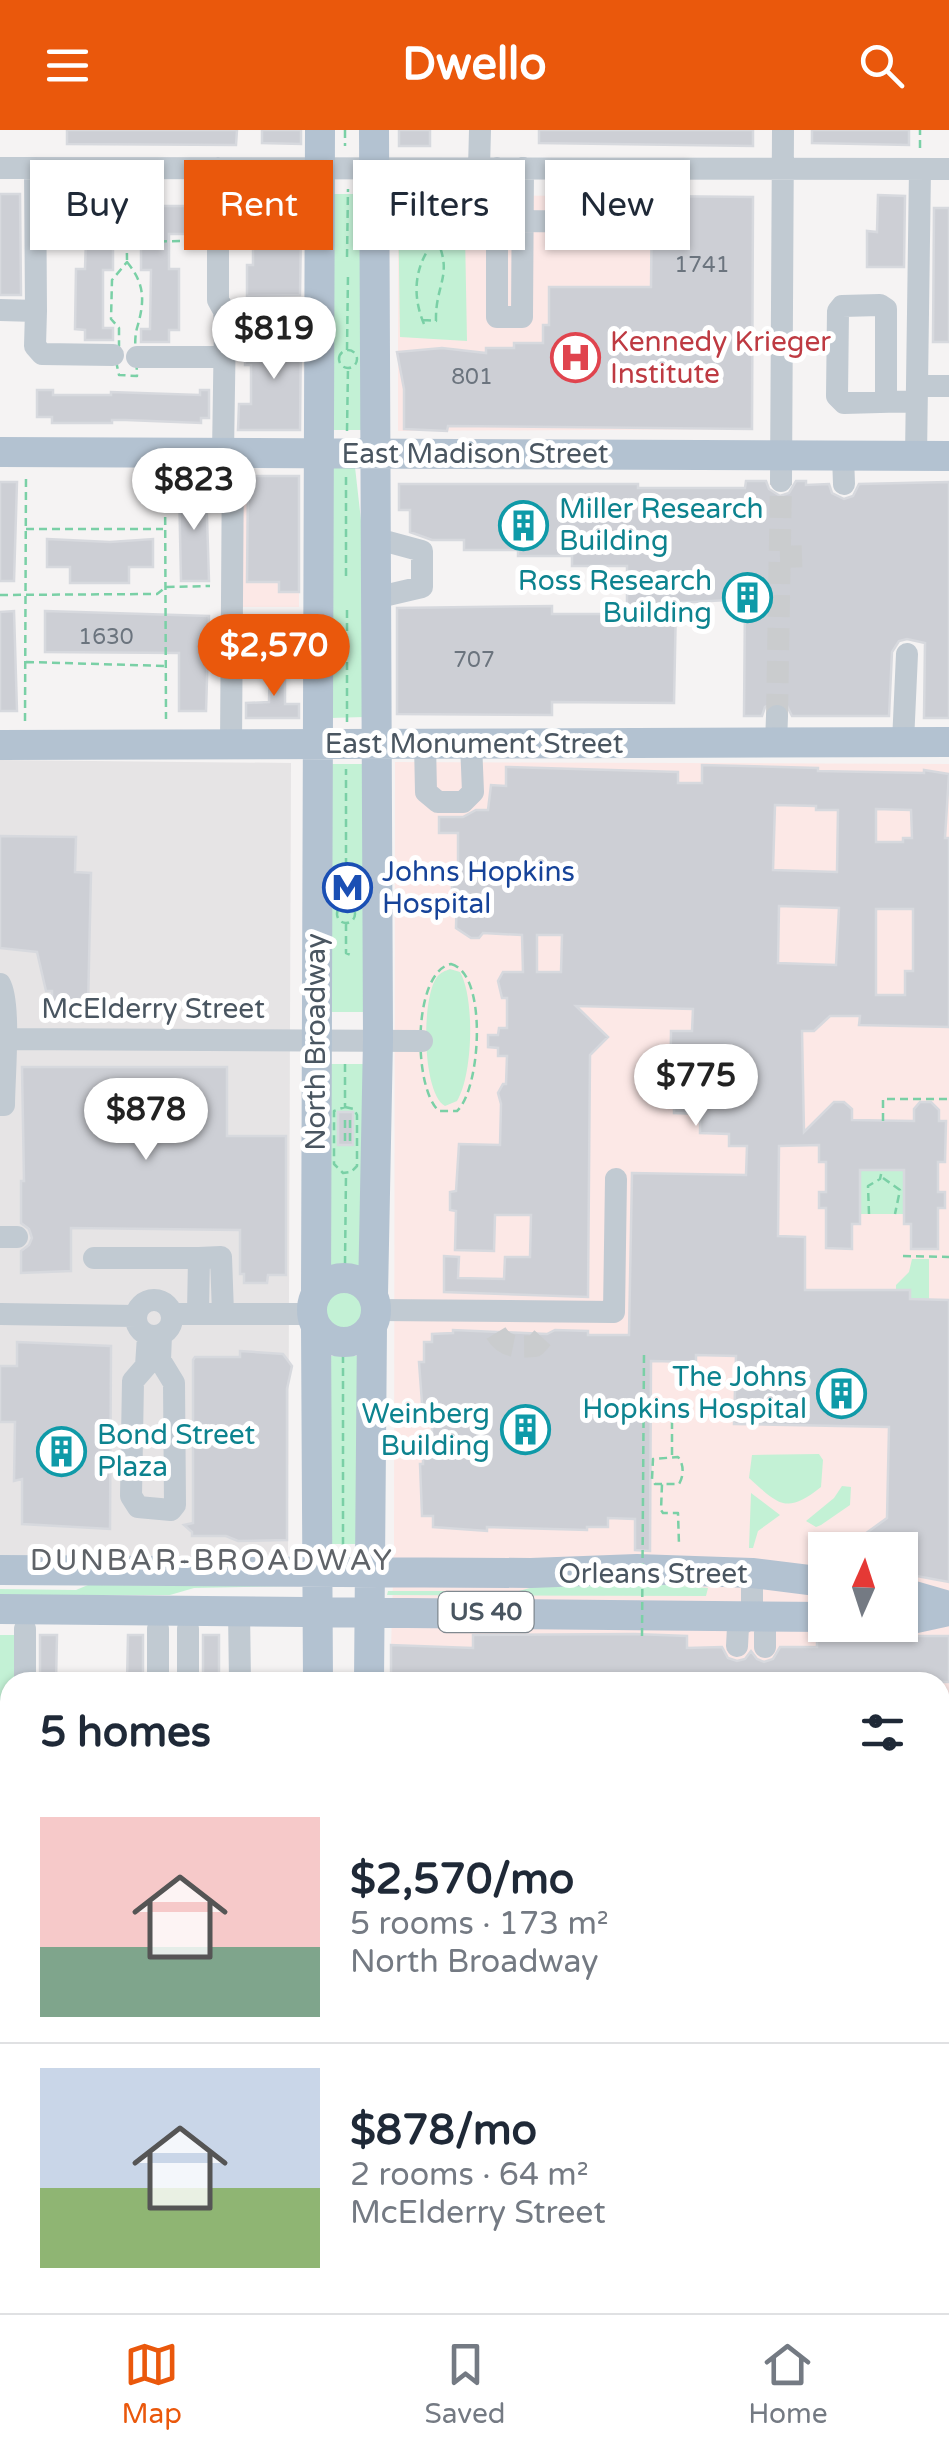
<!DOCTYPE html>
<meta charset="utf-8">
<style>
:root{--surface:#fff;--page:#f6f6f7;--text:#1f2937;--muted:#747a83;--line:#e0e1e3;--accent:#ea580c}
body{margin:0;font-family:"Varela Round",sans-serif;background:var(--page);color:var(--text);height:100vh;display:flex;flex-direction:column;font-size:38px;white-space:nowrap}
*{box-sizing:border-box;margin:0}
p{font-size:32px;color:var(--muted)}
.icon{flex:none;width:55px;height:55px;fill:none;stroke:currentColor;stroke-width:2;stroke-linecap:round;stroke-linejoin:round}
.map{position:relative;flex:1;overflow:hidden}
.sheet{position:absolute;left:0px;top:1542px;width:950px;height:642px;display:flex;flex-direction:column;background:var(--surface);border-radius:30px 30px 0 0;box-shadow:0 2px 8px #0004}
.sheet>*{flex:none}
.guide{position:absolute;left:30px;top:30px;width:890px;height:90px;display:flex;gap:20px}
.needle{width:65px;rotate:3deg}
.buttons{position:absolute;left:808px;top:1402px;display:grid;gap:20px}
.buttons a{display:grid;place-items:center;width:110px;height:110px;border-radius:0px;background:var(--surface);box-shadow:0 2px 8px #0004;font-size:50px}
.price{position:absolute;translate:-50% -85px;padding:0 22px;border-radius:35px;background:#fff;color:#222;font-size:32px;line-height:65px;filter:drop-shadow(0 2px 5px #0008)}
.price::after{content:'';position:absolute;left:50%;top:60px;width:30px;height:22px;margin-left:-15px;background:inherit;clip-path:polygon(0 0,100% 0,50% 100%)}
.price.current{background:var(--accent);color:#fff}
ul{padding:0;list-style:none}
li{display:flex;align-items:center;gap:30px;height:250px;padding:0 40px}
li+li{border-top:2px solid var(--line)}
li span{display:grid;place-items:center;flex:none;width:280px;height:200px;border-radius:0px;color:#555}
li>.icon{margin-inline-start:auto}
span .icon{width:120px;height:120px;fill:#fffc;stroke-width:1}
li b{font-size:42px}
h2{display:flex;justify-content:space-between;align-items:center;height:120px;padding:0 40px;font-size:42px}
.pill{padding:0 35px;border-radius:0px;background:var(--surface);box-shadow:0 2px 8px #0004;font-size:35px;line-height:90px}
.pill.current{background:var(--accent);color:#fff}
header{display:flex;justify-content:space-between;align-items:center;height:130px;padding:0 40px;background:var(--accent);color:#fff;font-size:45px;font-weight:700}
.tab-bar{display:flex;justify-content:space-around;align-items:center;height:140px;border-top:2px solid var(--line);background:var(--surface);font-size:28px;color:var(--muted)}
.tab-bar a{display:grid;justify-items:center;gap:5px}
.tab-bar .current{color:var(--accent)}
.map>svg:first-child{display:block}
</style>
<header><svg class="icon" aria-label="menu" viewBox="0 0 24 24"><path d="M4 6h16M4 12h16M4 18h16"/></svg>Dwello<svg class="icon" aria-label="search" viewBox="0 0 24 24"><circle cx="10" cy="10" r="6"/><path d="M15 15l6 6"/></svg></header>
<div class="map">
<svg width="949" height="2183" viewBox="0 0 949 2183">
<rect width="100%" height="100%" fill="#f5f3f3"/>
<path fill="#e6e4e5" d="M0,630L291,633L288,1426H0Z"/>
<path fill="#fce8e6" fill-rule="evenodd" d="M398,65L753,67L752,299L398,301Z
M239,346H299V477H239Z
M395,632L949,634V1781H940V1552H390L394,1416ZM825,1420H900V1495H825Z"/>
<path fill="#c3f1d5" d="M334,64H364V300H333Z
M398,65H465C479,72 480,79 477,94L465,103L467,211L400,207Z
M331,337H355L365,426L364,587L330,588Z
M329,634H367V882H326Z
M450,839L460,842C475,868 473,945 457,971L445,976C422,963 421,868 437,847C441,842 445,841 450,839Z
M327,934H367L364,1144L347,1139L326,1144Z
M860,1040H904V1084H860Z
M912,1129H929V1170L910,1169L896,1160V1155L909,1142Z
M326 1180a18 18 0 1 1 36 0a18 18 0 1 1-36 0Z
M319,1226H363L362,1414H325Z
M819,1324L823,1330L821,1357C787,1384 780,1376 749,1348L752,1325Z
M842,1356L851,1357L850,1375L821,1395L816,1397L806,1391L834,1368Z
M751,1363L780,1385L758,1401L753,1418H749Z
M623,1452L708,1458L706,1466L387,1465L388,1461H519L548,1453Z
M88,1455L294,1456L194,1458L170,1465H0V1459L76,1460Z
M0,1505H23V1552H10V1628H0Z"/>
<path fill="#cdcfd5" stroke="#d7d9de" stroke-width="2.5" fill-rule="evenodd" d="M67,0H237L236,15L67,14Z
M262,0H301V14L262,13Z
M399,0H430V16H399Z
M539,0H753V16L539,13Z
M812,0H909V15L812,13Z
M253,62L300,63L301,85H293L301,100L300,165L247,166V135H253Z
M0,64H20L21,165H0Z
M878,65L905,66L904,137H867V101L877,102Z
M652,66L753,67L752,299L448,296L447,301L404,299V259L397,222L442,218L486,223V218H514V213H543V195H549V157H651Z
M61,76H194V82H203V109H193V104H169V139H179V200H169V212H141V199H150L151,140H141V104H113V140H103V198H113V210H85V200L75,199L76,139H85L86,109H50V81H61Z
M934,78H949V212H933Z
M260,196L301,197L300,300H238L239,274H251V235H245V222H260Z
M37,260H53V265H111V262L200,265V260H209V288H201V293L126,290H112V293H52V287H37Z
M248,346H299V462H279V452H247Z
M746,351H766L769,359L780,366L789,363L796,351H806V355L829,354L832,363L844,369L853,366L859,354L949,352V588H924L925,513L907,509L899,511L892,522L889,586H792L786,574L777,571L765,577L762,586H744L745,469L676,473L674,573L552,572V585L397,584V478L552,476V484H627V436H572V426H518V420H464V410H432L410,402V380H399V354H638V358H745Z
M0,352H17L14,451H0Z
M179,355H206L209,451H181Z
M47,409L110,412L153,409V437H129V453H70V437H47Z
M14,481L17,581H0V482Z
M45,481L209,486L206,581H179V523L45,522Z
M270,535H285V574H299V588H246V573L269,572Z
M702,635L818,638V641L924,643V640L949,644L945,708H949V897L859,895L860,886H830L814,901H802L804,1002L834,972H844L852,979V990L914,991V979L920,972H931L939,980V991H946L945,1032H938V1062H945V1078H938V1119H911V1094H904V1040H860V1094H852V1119L826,1118V1078H819V1062H826V1032H819V1015L779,1016L778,1106L805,1107V1160H910V1169L949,1170V1452L900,1443V1420H862L851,1414L887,1388L889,1297L734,1294L736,1226L696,1225V1232L651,1231L650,1421L635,1420V1389L608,1388V1397H587V1400L487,1397V1401L433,1397V1386H422L420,1334H423V1313H432V1287H423L419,1232H424V1212H432V1204L453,1203V1200L547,1204L555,1200L588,1201V1205H629L632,1043L746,1045L747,1016H729V1004L700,1003V984L674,983V976H670L671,901H692L693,879L576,876L608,907L590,925L588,1167L444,1162V1126L459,1127L458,1148L504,1149L505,1127H530L531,1085H495L494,1121L455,1120L456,1081L450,1080V1062L456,1061L459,1014L500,1015L501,974L498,963L503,954H506L507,926H498V918L488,917V905H498L499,898H507V868H502L498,851L503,842H523L522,805L483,803L479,808H471L456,798L457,760H452V742H458V703H439V687H463L476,680H488L491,655L506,656V637L678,642V653H702ZM775,675L816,676V680H838L837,742L773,740ZM876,679L911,680L912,708H903V712H876ZM779,776L839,778L836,835L778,833ZM876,779H913V841H905V865H876ZM537,805H562L561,842H537Z
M0,706L76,707L75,742L91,743L88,877L52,876V861H46L37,822L0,818Z
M22,937H227V1006H286V1145H268L267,1153H244V1144H240V1100L71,1098V1141L21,1143V1121L29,1115L32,1108L29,1099L21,1093V1051H24Z
M338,982H353V1015H338Z
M17,1212L111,1216L110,1399L22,1394V1349L14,1351L15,1292H0V1236H17Z
M240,1221L283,1224L292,1236L287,1259V1410L238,1411L226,1406H192V1402L184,1395L193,1393V1230L195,1227H240Z
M635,1504L687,1506V1518L722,1517L728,1528L737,1531L745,1529L751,1521L757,1529L764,1532L773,1529L780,1517H817V1506H949V1552H391V1515L473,1518V1505Z
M40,1505H57L56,1552H40Z
M128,1505H143V1552H127Z
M203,1505H219V1552H203Z"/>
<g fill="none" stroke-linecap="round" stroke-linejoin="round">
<path stroke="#caccce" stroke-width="22" stroke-dasharray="22 11" stroke-linecap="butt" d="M780,427L807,426
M777,586L781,351
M496,1203C505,1218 518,1217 535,1216L546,1204"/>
<path stroke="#7ad0a6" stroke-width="2.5" stroke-dasharray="8 5" stroke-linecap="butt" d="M345,0V16
M920,18V0
M126,58L127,130
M55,113L186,111L187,116H197
M347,127L348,59
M127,132C145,154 145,171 137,198C133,212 137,232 137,246L119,245L113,217L119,216V198L111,189L112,150Z
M423,190L436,191C435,154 454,145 436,108
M424,194C407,154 420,118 453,93
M347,220L348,144
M339 229a9 9 0 1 1 18 0a9 9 0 1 1-18 0Z
M347,301L348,237
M165,348L166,589
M26,399H163
M346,446V346
M0,465L157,464L166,457L210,456
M26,532L167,536
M25,591L26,344
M347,592V479
M346,775V639
M337 784a9 9 0 1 1 18 0a9 9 0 1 1-18 0Z
M346,793V823L353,826
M451,834C488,843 481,959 457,981H439C413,959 412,842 451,834Z
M345,934V977
M345,977L354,979L357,985V1036L351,1042L343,1043L334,1034V981Z
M883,991V969H949
M345,1011V987
M350,1011V987
M883,1048L900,1060L895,1084
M869,1084L868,1056L880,1049L882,1040
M903,1126L949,1127
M345,1134L346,1044
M343,1225V1419
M672,1325V1282
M662,1354H655L652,1349L653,1329L678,1327C684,1334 684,1346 679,1354H662L661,1380L663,1383H678L679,1415
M878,1496V1506
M0,1630H10
M0,1761H10"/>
<path stroke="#c1cad2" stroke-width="22" d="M0,38L949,39
M35,38L36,181
M218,38V170L224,181L225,193L223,323
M479,38L480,0
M497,38V187H522L523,38
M511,91L633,92
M0,180L36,181L35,216L42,224L113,225
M224,181L320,182
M137,227H225
M917,256H949
M886,272V179L880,175L842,176L838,181L837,266L844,273L916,271
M843,326L844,354
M916,327L920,39
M781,351L783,0
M374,408L422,421V457L375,468
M903,612L907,524
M425,613L426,662L438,672H463L473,662L471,613
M776,613L777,586
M231,616L233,323
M0,854C11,873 4,950 4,975H0
M5,909L422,911
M0,1107H17
M94,1128H199L198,1183
M199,1128L221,1127L223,1183
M136 1188a18 18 0 1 1 36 0a18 18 0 1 1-36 0Z
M377,1180L614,1182L616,1049
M0,1184L135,1186
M172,1184H302L312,1179
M148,1206L146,1236L133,1251L131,1366L138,1377L171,1380L175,1375L174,1253L160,1230L161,1205
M239,1481L240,1552
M752,1486L765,1496V1517
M737,1516L738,1497L752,1486V1443
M25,1552V1499
M158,1552V1499
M188,1552V1499
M940,1723H949
M0,1726H10
M940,1964H949
M940,2059H949
M0,2149H10
M940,2164H949
M460,2175L461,2183
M120,2183L121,2175
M579,2183V2175
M774,2183V2175"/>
<path stroke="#b3c2d1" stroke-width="30" d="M0,322L949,326
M0,615L949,612
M312 1180a32 32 0 1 1 64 0a32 32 0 1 1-64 0Z
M316,1165L320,0
M373,1165L378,910L374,0
M316,1196L318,1552
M0,1440L531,1443L637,1439L752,1443L825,1452
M900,1462L949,1476
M0,1479L825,1487
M900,1488H916L949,1481
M369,1552L372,1196
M940,1808H949
M0,1851L10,1848
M0,1881L10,1878
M315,2183V2175
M362,2183V2175"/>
<path stroke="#7ad0a6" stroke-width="2.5" stroke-dasharray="8 5" stroke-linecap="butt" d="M642,1506L644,1224"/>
</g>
<defs>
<symbol id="hospital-ring" viewBox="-11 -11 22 22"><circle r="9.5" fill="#fff" stroke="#e0444e" stroke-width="1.5"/><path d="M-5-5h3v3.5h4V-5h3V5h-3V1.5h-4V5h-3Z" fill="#e0444e"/></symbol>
<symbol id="building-ring" viewBox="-11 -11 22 22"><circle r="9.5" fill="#fff" stroke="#0f9aa8" stroke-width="1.5"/><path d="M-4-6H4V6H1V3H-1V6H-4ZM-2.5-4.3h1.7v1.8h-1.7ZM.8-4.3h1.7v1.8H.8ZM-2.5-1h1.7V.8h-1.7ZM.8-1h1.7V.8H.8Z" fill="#0f9aa8"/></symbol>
<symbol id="metro-ring" viewBox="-11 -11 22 22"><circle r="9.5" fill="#fff" stroke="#1a4fb4" stroke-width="1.5"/><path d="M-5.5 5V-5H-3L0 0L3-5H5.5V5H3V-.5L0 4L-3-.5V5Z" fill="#1a4fb4"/></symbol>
</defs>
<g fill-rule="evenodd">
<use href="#hospital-ring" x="548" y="200" width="55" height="55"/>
<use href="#building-ring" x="496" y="368" width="55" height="55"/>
<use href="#building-ring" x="720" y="440" width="55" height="55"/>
<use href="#metro-ring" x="320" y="730" width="55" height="55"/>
<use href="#building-ring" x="814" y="1236" width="55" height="55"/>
<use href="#building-ring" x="498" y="1272" width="55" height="55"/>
<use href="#building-ring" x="34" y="1294" width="55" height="55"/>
</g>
<g text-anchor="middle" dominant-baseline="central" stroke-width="10" stroke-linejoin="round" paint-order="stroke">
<g font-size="22" fill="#6b747e">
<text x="702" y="135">1741</text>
<text x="472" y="247">801</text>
<text x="106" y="507">1630</text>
<text x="474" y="530">707</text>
</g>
<rect fill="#fff" stroke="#808990" stroke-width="2.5" x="438.5" y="1462" width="95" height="40" rx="8"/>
<g font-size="25" font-weight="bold" fill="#4a5661">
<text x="486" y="1482">US 40</text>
</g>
<g font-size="28" fill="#be3a42" stroke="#fff" text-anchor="start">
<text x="610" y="212">Kennedy Krieger<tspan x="610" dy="32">Institute</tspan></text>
</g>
<g font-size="28" fill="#4a5661" stroke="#fff">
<text x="475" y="324">East Madison Street</text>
<text x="474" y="614">East Monument Street</text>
<text x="153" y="879">McElderry Street</text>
<text transform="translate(316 912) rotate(-90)">North Broadway</text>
<text x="653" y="1444">Orleans Street</text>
</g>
<g font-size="28" fill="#0d838f" stroke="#fff" text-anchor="end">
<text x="559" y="379" text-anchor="start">Miller Research<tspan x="559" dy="32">Building</tspan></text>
<text x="712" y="451">Ross Research<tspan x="712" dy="32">Building</tspan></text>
<text x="807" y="1247">The Johns<tspan x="807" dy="32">Hopkins Hospital</tspan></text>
<text x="490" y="1284">Weinberg<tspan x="490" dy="32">Building</tspan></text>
<text x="97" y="1305" text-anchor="start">Bond Street<tspan x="97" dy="32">Plaza</tspan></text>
</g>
<g font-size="28" fill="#164399" stroke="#fff" text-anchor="start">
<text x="382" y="742">Johns Hopkins<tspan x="382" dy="32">Hospital</tspan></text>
</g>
<g font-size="30" letter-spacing="2.5" fill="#5f6368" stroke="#fff">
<text x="212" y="1430">DUNBAR-BROADWAY</text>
</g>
</g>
</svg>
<div class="buttons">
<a><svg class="needle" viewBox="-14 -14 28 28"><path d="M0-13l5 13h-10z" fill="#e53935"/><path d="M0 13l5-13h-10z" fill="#747a83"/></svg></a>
</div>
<b class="price" style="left:274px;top:252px">$819</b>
<b class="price" style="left:194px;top:403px">$823</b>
<b class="price current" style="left:274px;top:569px">$2,570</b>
<b class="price" style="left:696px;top:999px">$775</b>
<b class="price" style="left:146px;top:1033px">$878</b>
<div class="guide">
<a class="pill">Buy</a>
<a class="pill current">Rent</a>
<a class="pill">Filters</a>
<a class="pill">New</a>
</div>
<section class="sheet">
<h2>5 homes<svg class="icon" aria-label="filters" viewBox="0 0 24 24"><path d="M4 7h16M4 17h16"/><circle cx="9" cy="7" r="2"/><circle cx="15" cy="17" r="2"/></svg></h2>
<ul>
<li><span style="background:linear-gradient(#f6c9c9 65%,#7fa58c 0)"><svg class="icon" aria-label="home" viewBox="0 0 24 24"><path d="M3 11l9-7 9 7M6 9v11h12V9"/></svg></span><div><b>$2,570/mo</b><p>5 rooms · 173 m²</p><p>North Broadway</p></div></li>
<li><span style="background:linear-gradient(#c9d6e8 60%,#8fb573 0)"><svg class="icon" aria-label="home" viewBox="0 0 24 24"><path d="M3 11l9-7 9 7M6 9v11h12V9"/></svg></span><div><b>$878/mo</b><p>2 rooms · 64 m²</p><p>McElderry Street</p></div></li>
</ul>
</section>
</div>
<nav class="tab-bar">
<a class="current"><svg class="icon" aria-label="map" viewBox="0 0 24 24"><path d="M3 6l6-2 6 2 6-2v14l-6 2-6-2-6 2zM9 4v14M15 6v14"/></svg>Map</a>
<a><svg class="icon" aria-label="saved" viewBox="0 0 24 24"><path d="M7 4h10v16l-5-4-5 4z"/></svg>Saved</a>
<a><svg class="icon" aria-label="home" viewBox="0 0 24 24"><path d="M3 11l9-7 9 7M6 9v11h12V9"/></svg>Home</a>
</nav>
